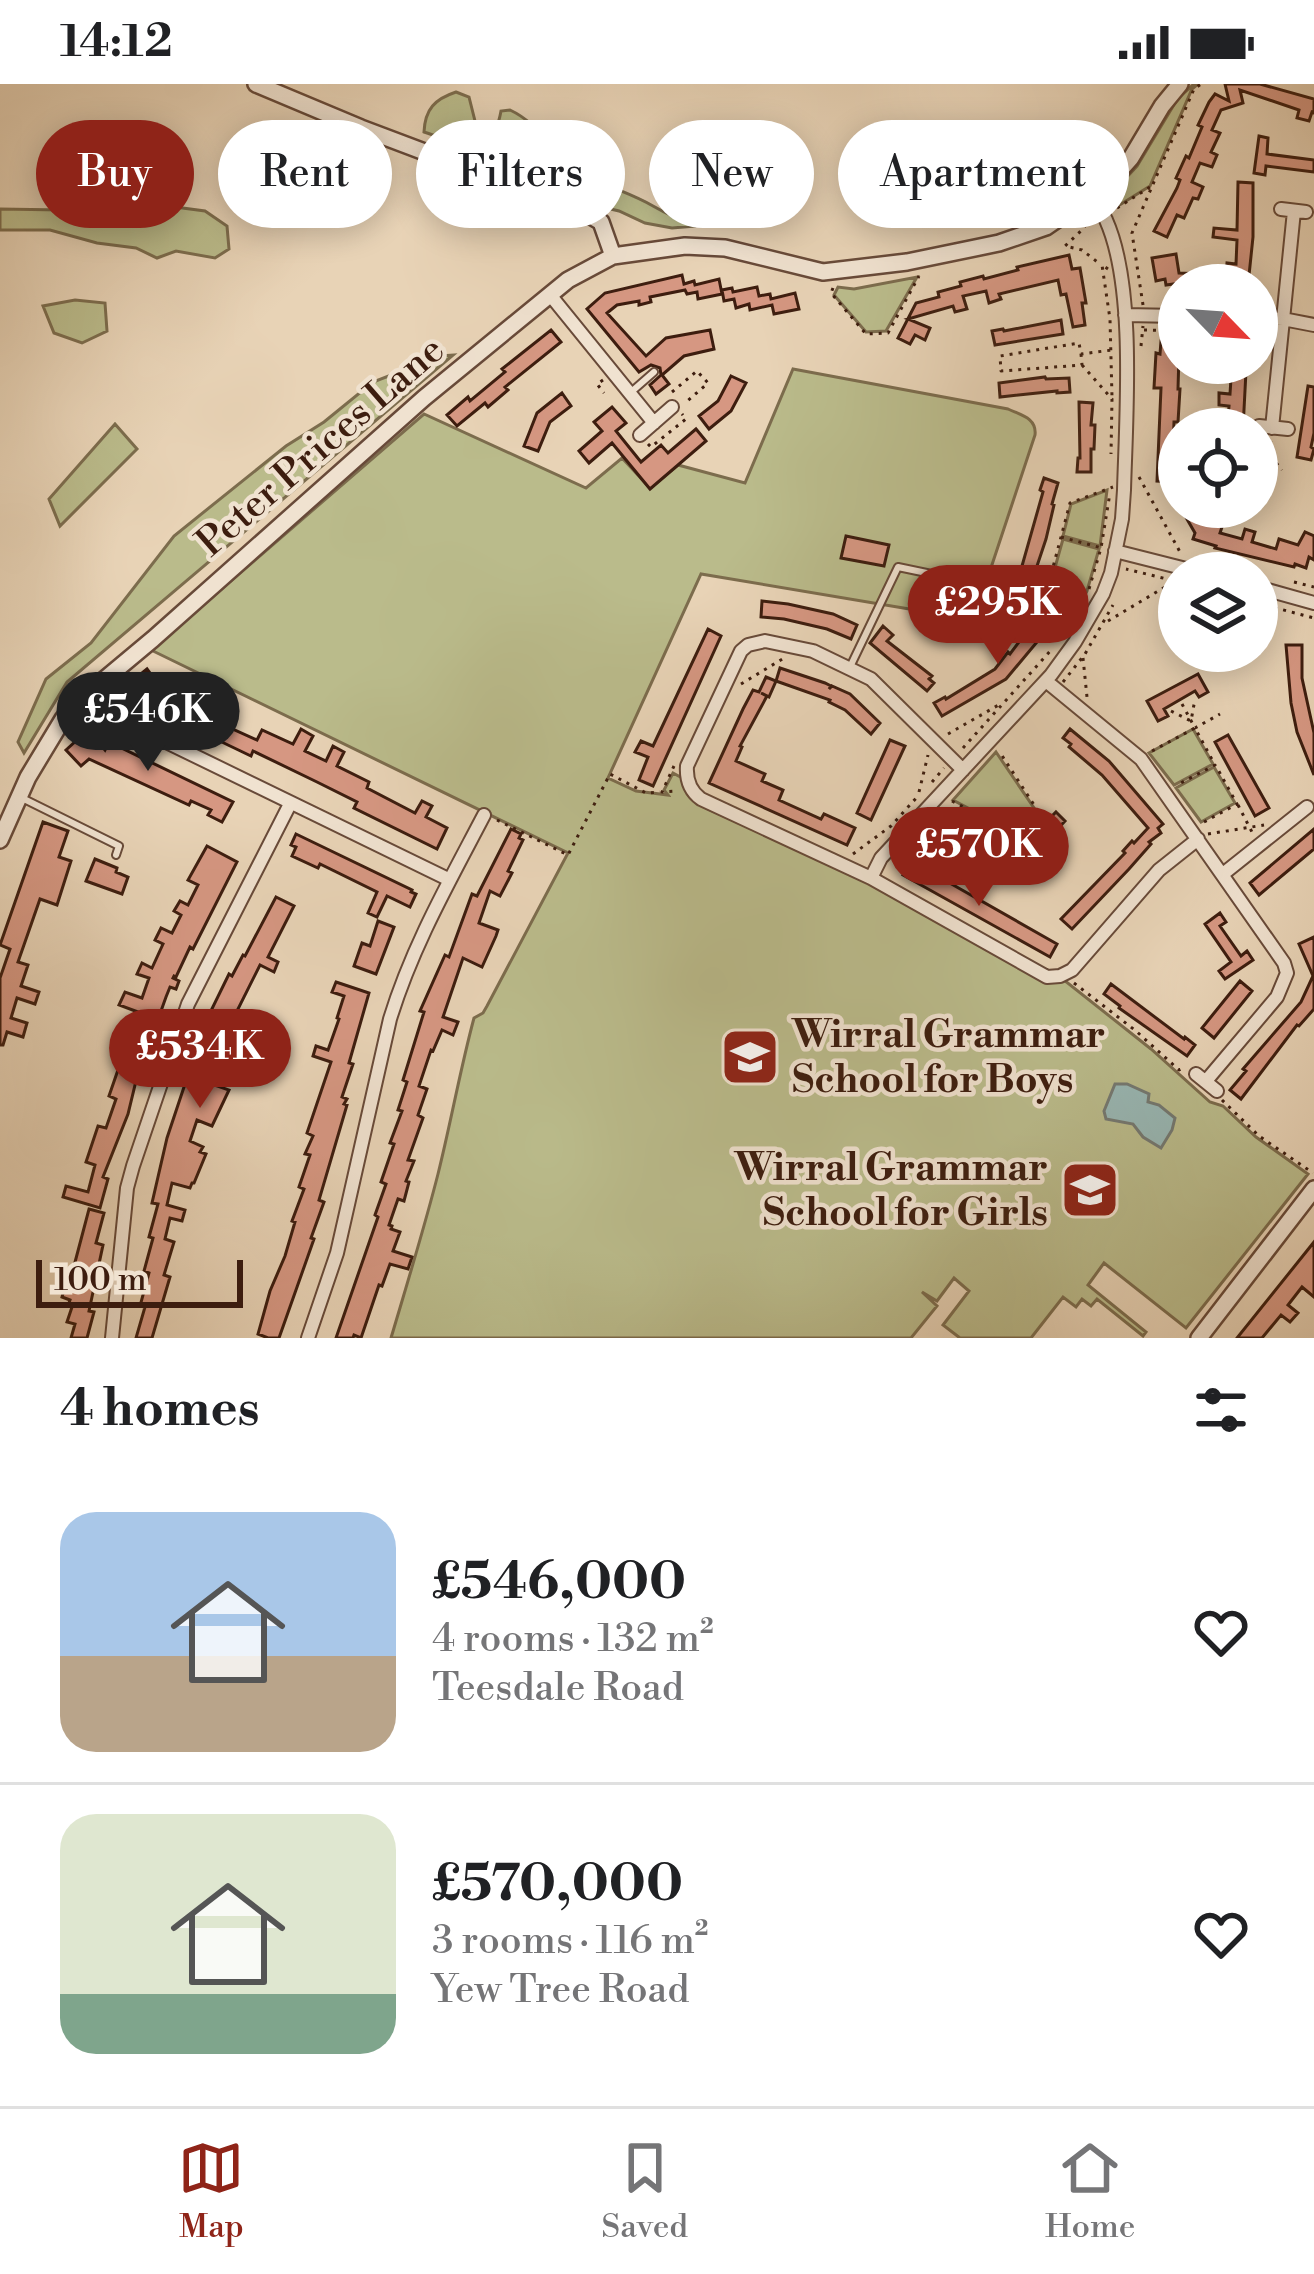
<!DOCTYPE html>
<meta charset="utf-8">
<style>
:root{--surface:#fff;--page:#f6f6f6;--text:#202124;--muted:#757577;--line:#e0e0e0;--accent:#8f2418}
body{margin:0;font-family:"Libre Bodoni",serif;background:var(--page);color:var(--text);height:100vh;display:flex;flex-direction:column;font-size:45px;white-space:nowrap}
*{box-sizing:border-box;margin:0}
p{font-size:39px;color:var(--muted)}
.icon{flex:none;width:66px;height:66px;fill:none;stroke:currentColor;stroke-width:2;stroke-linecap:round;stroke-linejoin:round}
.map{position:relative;height:1254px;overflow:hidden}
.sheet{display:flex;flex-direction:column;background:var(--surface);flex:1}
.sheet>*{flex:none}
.banner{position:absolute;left:36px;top:36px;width:1242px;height:108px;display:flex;gap:24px}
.needle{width:78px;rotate:115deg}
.buttons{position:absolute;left:1158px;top:180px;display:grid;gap:24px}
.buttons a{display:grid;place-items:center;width:120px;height:120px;border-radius:50%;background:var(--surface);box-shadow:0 6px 30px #0003;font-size:60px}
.scale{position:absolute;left:36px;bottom:30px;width:207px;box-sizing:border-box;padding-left:12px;border:6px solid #3d1d0f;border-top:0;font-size:33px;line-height:42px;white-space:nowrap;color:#3d1d0f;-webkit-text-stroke:9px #f0e2d0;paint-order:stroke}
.price{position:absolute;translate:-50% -102px;padding:0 27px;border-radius:42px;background:var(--accent);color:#fff;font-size:39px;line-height:78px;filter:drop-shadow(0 3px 6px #0008)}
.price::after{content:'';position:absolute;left:50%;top:72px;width:36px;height:27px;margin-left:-18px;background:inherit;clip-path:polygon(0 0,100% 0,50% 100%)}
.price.current{background:#222;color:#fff}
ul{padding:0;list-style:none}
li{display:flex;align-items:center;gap:36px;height:300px;padding:0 60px}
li+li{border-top:3px solid var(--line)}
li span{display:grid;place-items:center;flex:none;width:336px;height:240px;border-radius:36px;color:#555}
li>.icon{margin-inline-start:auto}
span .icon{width:144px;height:144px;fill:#fffc;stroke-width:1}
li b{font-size:51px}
h2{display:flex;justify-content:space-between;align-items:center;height:144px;padding:0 60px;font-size:51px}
.chip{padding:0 42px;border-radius:54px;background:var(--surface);box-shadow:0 6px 30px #0003;font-size:42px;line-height:108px}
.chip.current{background:var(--accent);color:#fff}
.status{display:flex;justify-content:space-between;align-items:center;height:84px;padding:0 60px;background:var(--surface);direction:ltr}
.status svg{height:33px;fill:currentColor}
.tab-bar{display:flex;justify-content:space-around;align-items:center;height:168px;border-top:3px solid var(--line);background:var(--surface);font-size:33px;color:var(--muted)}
.tab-bar a{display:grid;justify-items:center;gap:6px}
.tab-bar .current{color:var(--accent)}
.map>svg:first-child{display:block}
</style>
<div class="status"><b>14:12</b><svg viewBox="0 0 49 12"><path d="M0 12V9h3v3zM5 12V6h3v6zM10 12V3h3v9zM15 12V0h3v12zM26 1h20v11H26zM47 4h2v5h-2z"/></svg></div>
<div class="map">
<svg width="1314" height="1254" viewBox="0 0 1314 1254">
<rect width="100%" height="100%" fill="#e8d3b6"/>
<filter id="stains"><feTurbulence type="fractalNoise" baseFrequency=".00167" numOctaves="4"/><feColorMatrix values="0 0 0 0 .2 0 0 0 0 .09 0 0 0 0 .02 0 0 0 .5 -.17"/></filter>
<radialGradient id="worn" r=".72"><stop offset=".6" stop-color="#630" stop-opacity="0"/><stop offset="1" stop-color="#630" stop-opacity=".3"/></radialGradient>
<path fill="#babb8b" stroke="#7c6c4d" stroke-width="3" d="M1194,0H1198L1192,5L1150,102L1110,127L1114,107L1137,82L1178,14Z
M456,8L469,13L476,41C457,63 449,56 424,48C425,25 435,15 456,8Z
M510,26C538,39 551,65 574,83C598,101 628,107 653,122C667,130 680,136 696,142L672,144L645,139L619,127L560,113L450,72C481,65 495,61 501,27Z
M107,114L205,127L227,142L229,165L215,174L176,167L157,174L136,164L97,159L50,146H0V125L62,126Z
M917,193L886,247L866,248L834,211L838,203L854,205Z
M75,216L105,219L107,247L82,259L54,249L43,222Z
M453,271L67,598L24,669L18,658L46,595L91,559L174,452L286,362L324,338L373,298L440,272Z
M793,285L1008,325C1021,331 1037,334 1035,351L972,541L939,530L701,490L608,694L636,707L668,711L664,706L673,689L684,695L689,712L706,724L869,799L1064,896L1151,965L1210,1018L1223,1022L1256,1053L1308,1090L1186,1244L1104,1179L1088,1201L1146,1248L1143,1252L1097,1215L1091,1222L1082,1215L1076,1223L1063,1213L1031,1254H960L943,1241L969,1207L954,1194L937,1217L922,1208L937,1222L911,1254H391C407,1200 424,1145 438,1090C451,1038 460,986 474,934L483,929L487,922L568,769L151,566L424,330L586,404L622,374L650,404L678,381L745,399Z
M115,340L137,365L60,442L49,415Z
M1107,406L1100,462L1063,452L1071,420Z
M1063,455L1099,465L1087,507L1077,527L1054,487Z
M1193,645L1213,680L1174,701L1149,669Z
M996,668L1034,724L1013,748L953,716Z
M1214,683L1235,719L1201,738L1176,704Z"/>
<path fill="#98b7b4" stroke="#747972" stroke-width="3" d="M1115,1000H1127L1149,1010L1148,1018L1159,1021L1175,1034L1172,1046L1161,1064L1143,1053L1133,1040L1106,1035L1104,1027Z"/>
<path fill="#d69782" stroke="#3d1d0f" stroke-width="3" d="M1225,0H1260L1314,15V29L1312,28L1309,37L1297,34L1299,26L1240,6L1243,19L1221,26L1212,46L1220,49L1211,68L1217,71L1212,83L1200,79L1192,98L1203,103L1198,115L1193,114L1184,134L1177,131L1167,153L1154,147L1177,104L1180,96L1176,94L1186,72L1189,74L1202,43L1198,41L1209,18L1215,10L1229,17Z
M1259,52L1268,54L1267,70L1314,76V88L1266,82L1265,91L1254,89Z
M1238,98L1253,99V153L1248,201H1188V198L1166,201L1165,195L1156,197L1152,174L1176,170L1179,189L1226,191L1227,179L1236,180L1237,156L1213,153L1214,144L1237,146Z
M1069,171L1072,185L1080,184L1086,219H1082L1085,241L1073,243L1066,210L1061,211L1058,196L999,210L1001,215L989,219L986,207L963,212L967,225L955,228L953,222L908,235L930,244L925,256L915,251L910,260L898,254L916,219L939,213L938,208L961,202L960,198L983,192L984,195L1018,186L1017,183Z
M682,191L684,200L694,197L695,201L719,195L722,210L698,215L697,208L687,210L685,206L650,213L651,218L639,221V217L617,221L607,229L646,272L666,254L710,246L714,265L684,272L662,291L669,300L656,310L650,301L661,291L660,284L651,281L639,288L587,225L605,209Z
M757,203L759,212L770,210L771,215L795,209L799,225L774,230L772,221L750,226L749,220L736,224L734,215L724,217L722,206L732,204L733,208Z
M1061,236L1063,250L995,261L992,247L1003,245L1004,247Z
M551,246L561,258L505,303L508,306L488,323L485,319L457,342L447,331L468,313L470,317L505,288L502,285Z
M1161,257L1173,258V269L1179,270L1178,305H1180L1178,338H1174L1172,398L1157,397L1161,304H1154L1156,269L1160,270Z
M1232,279H1244L1243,287H1246L1243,345H1227L1229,322L1219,321V309L1230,310Z
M731,292L746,299L731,327L709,345L699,332L718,317Z
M1045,293L1046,295L1069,294L1070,308L1057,309V307L1000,313L999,299Z
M1308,302L1314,303V349L1311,363L1314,365L1311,376L1297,373Z
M562,309L571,322L550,338L538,367L524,362L537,329Z
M1079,318L1093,319L1091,341H1095L1094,365H1091V388H1077L1078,374H1080Z
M612,323L626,339L616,347L641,378L661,361L668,369L696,345L706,357L650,405L612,359L589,379L579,367L602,347L594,338Z
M1044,394L1058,399L1052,420L1054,421L1046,455L1031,500L1018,496L1043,408L1040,406Z
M1180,423H1197L1203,434L1223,440L1220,449L1242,455L1245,445L1255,448L1252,458L1276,465L1279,455L1298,461L1305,448L1314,452V476L1309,473L1306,484L1295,480L1294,483L1215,464L1216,462L1193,455L1195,449Z
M846,452L889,461L884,482L841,474Z
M762,517L788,520L833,530L857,541L851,555L827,545L784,535L761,533Z
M1044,524L1054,533L1039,551L1042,552L1006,595L942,632L934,619L945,613L946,615L995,585L1008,568L1010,570Z
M883,542L893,551L887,557L932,592L929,595L934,599L927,607L870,559Z
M708,545L721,552L653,702L639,696L648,673L635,668L641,657L653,662Z
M1286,561H1302V594L1314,649V691L1297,648L1291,619Z
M780,584L825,599L831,602L829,605L832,602L850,610L880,639L871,650L845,626L829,618L830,616L776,597Z
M147,585L158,600L150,606L192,625L197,613L211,618L204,632L257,656L262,646L293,660L301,645L313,652L305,667L326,677L333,662L344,668L337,682L369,698L367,704L415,729L422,717L432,722L426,733L447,744L437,765L354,724L357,718L317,698L253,667L251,672L228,661L137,616L126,602Z
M1198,590L1208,608L1199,613L1195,607L1164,625L1168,632L1158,637L1147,617Z
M766,593L776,597L769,613L761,609L767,612L740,662L742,663L736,677L765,690L762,697L783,706L779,716L821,735L824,730L855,744L847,761L709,699L743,625L753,606L759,608Z
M1070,645L1109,677L1163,740L1158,744L1161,749L1149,758L1151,760L1129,785L1072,845L1061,835L1125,769L1123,767L1132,757L1134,759L1148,744L1102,691L1069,663L1071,660L1063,654Z
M88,646L105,666L109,658L233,718L222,738L208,731L211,726L191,717L189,721L89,675L81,682L66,666Z
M1228,651L1269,724L1255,732L1215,658Z
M890,656L905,662L871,736L857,729Z
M1056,728L1065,737L1034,770L1035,771L1028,779L1004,758L1009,752L1024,761Z
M43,738L68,747L59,773L71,777L57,821L40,815L18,878L28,881L21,902L39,908L35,920L17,914L11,934L27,939L23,953L7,948L3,961H0V894L10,865L0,861Z
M511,745L521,750L519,754L523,756L508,787L512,789L500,812L490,807L479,839L498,846L496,852L482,883L463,874L443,933L458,938L453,951L442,946L433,967L431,966L419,1002L427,1005L418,1031L423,1034L408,1076L414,1077L406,1097L409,1098L404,1117L398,1115L389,1141L392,1142L391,1145L400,1148L393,1167L412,1173L408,1185L390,1180L382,1202L379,1201L361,1254L354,1251L353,1254H336L378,1133L375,1131L386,1100L381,1098L394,1060L390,1059L402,1027L398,1026L407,998L403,996L424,928L420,927L445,871L449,873L472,810L477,812Z
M1314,745V765L1259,811L1250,799Z
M296,750L412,806L411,808L416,810L410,823L387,812L377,833L368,829L377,808L320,780L318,784L292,772L296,763L291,761Z
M207,762L237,778L193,865L190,863L176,893L174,892L173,894L179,897L176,905L170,903L166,913L136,997L128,1030L103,1093L108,1095L100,1124L63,1113L66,1102L88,1108L95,1081L86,1078L98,1042L106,1044L116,1015L109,1012L138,928L119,921L125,908L142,914L149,894L137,890L142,879L152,884L163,860L155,856L161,844L172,849L181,831L174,827L180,817L188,821L198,801L188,796Z
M95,775L117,784L116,788L128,793L122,810L86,797Z
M911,777L1057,860L1050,873L903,791Z
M276,813L294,822L268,873L278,878L274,888L260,881L229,943L221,942L213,965L220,968L209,999L229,1006L212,1042L197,1036L190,1057L203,1063L200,1068L206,1070L194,1099H192L190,1104L172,1099L167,1121L185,1126L182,1137L170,1134L165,1155L174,1158L164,1191L170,1193L152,1254H136L145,1223L140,1222L149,1189L144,1187L153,1154L149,1153L158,1120L152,1119L167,1054L206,937L229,890L232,892L243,871L245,872Z
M1220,829L1226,838L1220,842L1241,872L1247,867L1253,876L1225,895L1219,887L1231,878L1205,840Z
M378,837L394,843L376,890L354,882L362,859L370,862Z
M1314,853V925L1299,942L1297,941L1241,1015L1230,1006L1246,987L1243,985L1301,918L1313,892L1299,860Z
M1240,897L1252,907L1214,954L1202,944Z
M336,898L369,909L349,979L353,980L342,1013L347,1015L344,1020L347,1021L319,1116L324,1118L311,1154L314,1155L279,1254H268L258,1250L270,1207L285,1172L295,1138L292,1137L304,1105L299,1103L310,1071L305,1070L313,1052L307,1049L331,978L313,972L316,962L328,966L339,935L337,934L344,912L332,908Z
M1111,900L1184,955L1185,953L1195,961L1187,972L1119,924L1120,922L1104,910Z
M89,1125L104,1129L96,1159L103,1161L89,1227L94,1228L87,1254H71L75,1240L67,1238L73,1220L69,1219L70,1216L62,1213L65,1202L72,1205L78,1183L74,1182Z
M1314,1158V1213L1302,1203L1288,1221L1298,1229L1290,1238L1281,1231L1262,1254H1237Z"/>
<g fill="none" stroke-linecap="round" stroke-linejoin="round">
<defs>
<path id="service" d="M630,309L654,288
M850,583L898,483L946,493
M22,714L119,762L116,771"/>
<path id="minor" d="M1281,125L1306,128
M551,212L654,339
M1125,231L1179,232
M1257,234L1283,235L1314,241
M1259,342L1288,345
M1272,344L1294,127
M640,351L672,323
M1115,467L1202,489
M1257,503L1314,519
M1046,597L1141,675L1284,879L1287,889L1277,913L1206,997
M80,616L450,796
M963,686L871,595L813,567L765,557L748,561L741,567L687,682C686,696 690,707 701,715L871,794L1047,893L1060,892L1072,886L1159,786L1198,755
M1223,790L1307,723
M871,794L881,774L1051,591L1075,558L1103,510L1111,489L1122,435L1124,406C1126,332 1136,203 1106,136C1103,128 1096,120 1091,112
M1196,990L1217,1007
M112,1254L127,1104L133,1082L188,920L290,720
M308,1254L337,1169L390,935C412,863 449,798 484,731"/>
<path id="tertiary" d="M256,0L361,44L586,129L601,138L613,172
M0,756L28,693L63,635L80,616L153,555L424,314L568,196L613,172L685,162L725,164L823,188L907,178L999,159L1046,143L1107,101L1131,74L1162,22L1180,0
M1199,1254L1314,1105"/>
</defs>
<use href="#service" stroke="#684a39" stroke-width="10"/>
<use href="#minor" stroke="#684a39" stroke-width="16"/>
<use href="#tertiary" stroke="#684a39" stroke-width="20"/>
<path stroke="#3d1d0f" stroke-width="3" stroke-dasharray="3 6" stroke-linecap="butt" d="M1117,124L1150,103
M1093,136L1088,137L1083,145L1065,162L1082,166L1100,180
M1108,185L1102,181L1110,235L1112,313
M833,204L831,209L866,250L888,249L919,192
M1143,221L1132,149L1194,5L1201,0
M1144,246L1179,247
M1141,262L1143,242
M1081,270L1082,281L1001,287L1000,272L1079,259L1081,270L1112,266
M1082,281L1112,315L1111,370
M603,296L597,300L604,309
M672,308L697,287L708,299L684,320
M648,360L651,363L686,335L682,330
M1257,380L1269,370L1282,386
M1267,384L1271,357
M1139,393L1180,468
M1061,453L1102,464
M1208,477L1256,489
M1294,498L1314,503
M1089,505L1101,464L1110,409
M1257,519L1314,534
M1076,529L1052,487L1070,419L1113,403
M1108,537L1175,497L1126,485
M1083,574L1087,613
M1063,598L1085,570L1113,521
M741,600L784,574
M1182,620L1195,644L1220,630
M1171,627L1191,637L1195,615
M948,650L1002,619
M963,664L1053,564
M1152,667L1195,644L1215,681L1177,701
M674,682L662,708L678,707
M932,698L944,684
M919,708L928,671
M952,717L1014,749L1036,724L999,667
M1238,721L1253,750
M497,736L568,771L610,690L646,709L660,708
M1204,738L1237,720L1216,682
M1208,750L1264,741
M853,770L891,742L918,712
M1074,899L1136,947L1179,986L1183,984
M1222,1016L1259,1052L1313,1089"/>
<use href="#service" stroke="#f0e2d0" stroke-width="6"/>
<use href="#minor" stroke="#f0e2d0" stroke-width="12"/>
<use href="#tertiary" stroke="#f0e2d0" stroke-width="15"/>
</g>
<defs>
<symbol id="school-square" viewBox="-11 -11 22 22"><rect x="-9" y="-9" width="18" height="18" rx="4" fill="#8f2418" stroke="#f0e2d0"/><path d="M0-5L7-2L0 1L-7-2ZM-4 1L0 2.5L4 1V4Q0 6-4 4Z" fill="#fff"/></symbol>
</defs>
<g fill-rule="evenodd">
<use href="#school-square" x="717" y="940" width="66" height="66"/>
<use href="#school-square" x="1057" y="1073" width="66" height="66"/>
</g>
<g text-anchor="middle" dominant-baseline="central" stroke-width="9" stroke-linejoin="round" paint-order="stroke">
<g font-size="39" fill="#3d1d0f" stroke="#f0e2d0">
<text transform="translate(321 363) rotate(-41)">Peter Prices Lane</text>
</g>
<g font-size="39" font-weight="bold" fill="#3d1d0f" stroke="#f0e2d0" text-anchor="start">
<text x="792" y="951">Wirral Grammar<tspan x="792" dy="45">School for Boys</tspan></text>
<text x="1048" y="1084" text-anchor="end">Wirral Grammar<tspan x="1048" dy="45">School for Girls</tspan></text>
</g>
</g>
<rect width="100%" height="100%" filter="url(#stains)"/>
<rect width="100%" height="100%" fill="url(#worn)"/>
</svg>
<div class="buttons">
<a><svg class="needle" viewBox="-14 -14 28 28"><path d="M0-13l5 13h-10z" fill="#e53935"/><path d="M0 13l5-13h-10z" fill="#757577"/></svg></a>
<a><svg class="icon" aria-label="locate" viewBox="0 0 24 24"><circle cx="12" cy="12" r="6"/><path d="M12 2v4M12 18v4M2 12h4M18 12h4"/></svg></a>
<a><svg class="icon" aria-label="layers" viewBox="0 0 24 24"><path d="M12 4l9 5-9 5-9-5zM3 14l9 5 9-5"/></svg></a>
</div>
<div class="scale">100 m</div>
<b class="price" style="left:998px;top:583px">£295K</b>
<b class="price current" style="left:148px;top:690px">£546K</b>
<b class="price" style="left:979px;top:825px">£570K</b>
<b class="price" style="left:200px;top:1027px">£534K</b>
<div class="banner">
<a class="chip current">Buy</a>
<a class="chip">Rent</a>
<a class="chip">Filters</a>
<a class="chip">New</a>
<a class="chip">Apartment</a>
</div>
</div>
<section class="sheet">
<h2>4 homes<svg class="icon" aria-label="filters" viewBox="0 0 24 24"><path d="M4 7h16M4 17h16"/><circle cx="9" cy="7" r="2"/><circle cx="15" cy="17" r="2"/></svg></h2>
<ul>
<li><span style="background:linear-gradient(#a9c7e8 60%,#b9a48a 0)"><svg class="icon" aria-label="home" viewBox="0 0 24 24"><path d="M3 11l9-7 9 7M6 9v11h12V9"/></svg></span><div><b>£546,000</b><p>4 rooms · 132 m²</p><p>Teesdale Road</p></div><svg class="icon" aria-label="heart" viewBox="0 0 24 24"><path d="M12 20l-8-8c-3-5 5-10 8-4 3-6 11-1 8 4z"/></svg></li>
<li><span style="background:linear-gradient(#dfe7d0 75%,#7fa58c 0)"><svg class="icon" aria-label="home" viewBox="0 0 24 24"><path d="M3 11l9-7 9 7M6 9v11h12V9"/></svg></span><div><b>£570,000</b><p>3 rooms · 116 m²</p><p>Yew Tree Road</p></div><svg class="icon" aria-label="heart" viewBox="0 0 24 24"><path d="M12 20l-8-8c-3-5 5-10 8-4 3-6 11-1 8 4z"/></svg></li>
</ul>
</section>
<nav class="tab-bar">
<a class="current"><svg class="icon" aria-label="map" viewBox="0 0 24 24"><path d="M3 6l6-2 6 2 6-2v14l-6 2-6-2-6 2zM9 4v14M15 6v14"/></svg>Map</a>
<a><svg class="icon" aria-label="saved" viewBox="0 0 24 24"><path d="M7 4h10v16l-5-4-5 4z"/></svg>Saved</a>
<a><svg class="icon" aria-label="home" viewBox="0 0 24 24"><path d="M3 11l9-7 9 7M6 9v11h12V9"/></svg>Home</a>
</nav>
